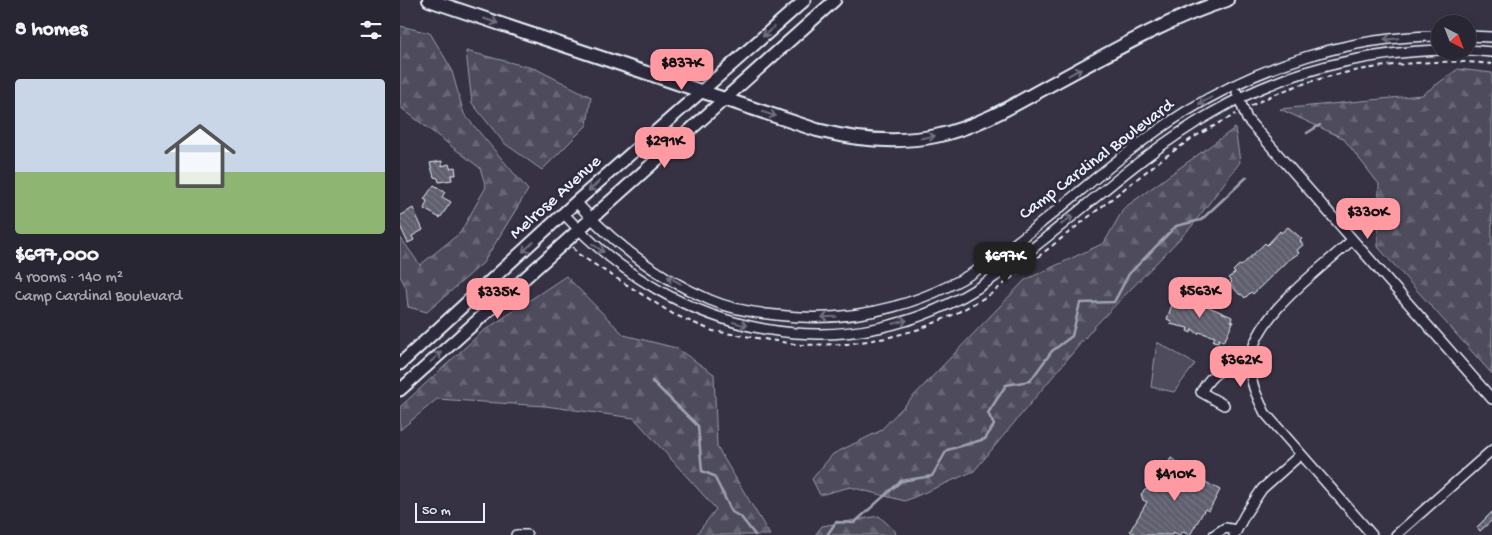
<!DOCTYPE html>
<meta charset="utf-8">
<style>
:root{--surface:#282633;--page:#302e3b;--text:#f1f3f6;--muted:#a5a5ac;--line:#44434e;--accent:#ff9aa2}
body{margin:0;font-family:"Gochi Hand",sans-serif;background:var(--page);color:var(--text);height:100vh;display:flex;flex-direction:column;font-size:19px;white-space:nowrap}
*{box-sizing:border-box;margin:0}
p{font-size:16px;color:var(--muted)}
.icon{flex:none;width:28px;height:28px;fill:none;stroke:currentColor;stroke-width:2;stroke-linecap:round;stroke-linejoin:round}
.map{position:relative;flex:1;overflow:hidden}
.panel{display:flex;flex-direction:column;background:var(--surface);width:400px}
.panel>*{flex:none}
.needle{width:32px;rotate:138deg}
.controls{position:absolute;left:1031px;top:15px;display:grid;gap:10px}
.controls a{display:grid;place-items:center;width:45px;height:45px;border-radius:50%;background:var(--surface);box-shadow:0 2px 8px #0003,0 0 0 1px var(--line);font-size:25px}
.scale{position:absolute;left:15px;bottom:12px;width:70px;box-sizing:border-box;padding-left:5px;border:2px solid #e8f1f8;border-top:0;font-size:14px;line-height:18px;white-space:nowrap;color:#e8f1f8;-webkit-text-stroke:4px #2f2a3d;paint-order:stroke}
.price{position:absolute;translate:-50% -42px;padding:0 11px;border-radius:10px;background:var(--accent);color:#111;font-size:16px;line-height:32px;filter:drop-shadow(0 1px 2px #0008)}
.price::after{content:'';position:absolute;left:50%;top:30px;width:15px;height:11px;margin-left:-8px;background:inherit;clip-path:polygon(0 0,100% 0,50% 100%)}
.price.on{background:#222;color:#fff}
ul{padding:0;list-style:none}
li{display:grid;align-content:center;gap:10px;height:265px;padding:0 15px}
li span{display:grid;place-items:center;height:155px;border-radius:5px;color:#555}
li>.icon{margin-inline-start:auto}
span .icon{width:90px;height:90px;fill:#fffc;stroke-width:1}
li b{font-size:21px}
h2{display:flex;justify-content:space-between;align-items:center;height:60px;padding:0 15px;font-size:21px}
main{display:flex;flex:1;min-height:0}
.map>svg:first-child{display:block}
</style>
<main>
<section class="panel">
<h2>8 homes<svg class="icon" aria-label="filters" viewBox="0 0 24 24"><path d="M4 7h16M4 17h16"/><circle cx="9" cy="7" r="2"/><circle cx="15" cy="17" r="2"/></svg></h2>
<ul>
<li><span style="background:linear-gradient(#c9d6e8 60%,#8fb573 0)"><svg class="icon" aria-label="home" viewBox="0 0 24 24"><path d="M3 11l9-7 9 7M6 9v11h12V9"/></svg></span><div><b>$697,000</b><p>4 rooms · 140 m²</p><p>Camp Cardinal Boulevard</p></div></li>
</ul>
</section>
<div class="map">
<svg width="1092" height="535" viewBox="0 0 1092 535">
<defs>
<pattern id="forest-firs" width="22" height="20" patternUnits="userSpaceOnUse" patternTransform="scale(1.25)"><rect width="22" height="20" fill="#4d4b5c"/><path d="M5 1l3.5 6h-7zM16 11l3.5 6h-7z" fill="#676574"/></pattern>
<pattern id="building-back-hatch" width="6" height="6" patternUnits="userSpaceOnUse" patternTransform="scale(1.25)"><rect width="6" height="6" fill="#605e6e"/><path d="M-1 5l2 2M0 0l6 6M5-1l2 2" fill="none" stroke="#777683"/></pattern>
</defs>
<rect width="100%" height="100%" fill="#363244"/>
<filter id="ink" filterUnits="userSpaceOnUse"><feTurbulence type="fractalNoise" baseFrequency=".02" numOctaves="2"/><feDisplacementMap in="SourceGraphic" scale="10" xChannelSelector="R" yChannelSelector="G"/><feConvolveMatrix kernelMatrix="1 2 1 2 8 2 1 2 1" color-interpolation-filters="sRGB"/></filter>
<g filter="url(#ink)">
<path fill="url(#forest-firs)" stroke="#9a9eaa" d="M0,26L30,33L51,68L64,114L128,190L83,263L27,312L8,307L6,287L0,276V237L20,265L60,233L86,187L80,168L0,107Z
M66,51L136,69L191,97L187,125L142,170L104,143L72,103Z
M1058,69L1092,73V374L978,247L979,184L943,138L880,109L1022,95Z
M835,128L840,162L792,226L695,326L574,471L505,501L450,487L420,495L412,479L433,454L480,431L625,280L704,243L724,208Z
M166,276L224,335L276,348L314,374L317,447L370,535H296L316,509L234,418L145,406L37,399L0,430V407L82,332Z
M479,516L495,531L496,535H415L422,526Z"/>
<path fill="#4d4b5c" stroke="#9a9eaa" d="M757,342L795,364L774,392L751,387Z"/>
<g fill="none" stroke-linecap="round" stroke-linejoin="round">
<path stroke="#a0a4af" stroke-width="2.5" d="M907,133L920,125
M252,381L298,426L302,471L314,476L332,512L341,517L355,535
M427,535L436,522L454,523L501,481L532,476L547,450L585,439L594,425L588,413L606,385L630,381L652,351L672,336L680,303L714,302L729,274L776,226L801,220L847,177"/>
</g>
<path fill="url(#building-back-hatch)" stroke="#e8f1f8" d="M42,161V166L49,164L50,168L55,167L56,175H51L52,180L39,182L38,178L34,177L30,163Z
M34,185L45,192L42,197L51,202L40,218L24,209L27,201L24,199Z
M13,208L23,230L12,236L14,240L8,243L0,226V216Z
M888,227L902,239L900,241L903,245L897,250L899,253L886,262L853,294L851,292L845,298L841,294L840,295L830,284L832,282L828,278L835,273L833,271L839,265L841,266L865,243L867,245L880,231L881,233Z
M775,296L783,300L784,297L799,304L800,303L832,317L831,321L833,322L826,338L823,341L819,339L818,342L813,341L815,337L799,332L798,334L792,329L791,333L787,331L788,328L770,324L771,321L767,319Z
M771,458L782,465L784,463L790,464L793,467V471L804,477L802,480L820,490L809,511L805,509L790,535L783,532L779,535L773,532L772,535H737L730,531L747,502L743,500L741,494L746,489L752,491Z
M1092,512V520L1080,531L1077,527Z"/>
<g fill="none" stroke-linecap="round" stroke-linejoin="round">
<defs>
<path id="minor" d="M1068,36L1092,37
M1068,50L1092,52
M837,93L847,119L1092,399
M176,202C213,243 259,278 310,300C331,309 354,313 376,315C456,325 534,303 598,256C662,210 718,154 785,112C861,65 950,36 1040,36
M164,214C275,336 447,377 590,280C666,228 731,159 812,113C882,72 960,53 1040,50
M952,240C919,271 854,315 850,362C849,380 857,397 865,413L972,535
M824,405L801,392C814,369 826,367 850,362
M116,535H127
M814,535L825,528L837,530
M834,535L846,513L862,489L900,455
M996,535L1092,450"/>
<path id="major" d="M0,364L176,202L405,0
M0,390L435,0"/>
<path id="highway" d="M29,0L417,130C456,140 496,144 536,136C578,127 614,105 650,85C708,54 765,20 827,0"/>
</defs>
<use href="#minor" stroke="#e8f1f8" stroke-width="12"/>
<use href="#major" stroke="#e8f1f8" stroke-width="15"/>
<use href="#highway" stroke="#e8f1f8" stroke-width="16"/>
<path stroke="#e8f1f8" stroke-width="2" stroke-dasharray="5 4" stroke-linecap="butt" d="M851,106C915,70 1020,56 1092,64
M173,247L178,254L273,314L313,331L401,345L447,344L486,338L520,329L555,314L591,294L762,159L794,137L836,114"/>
<use href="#minor" stroke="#2f2a3d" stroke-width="9"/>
<use href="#major" stroke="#2f2a3d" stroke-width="11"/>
<use href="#highway" stroke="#2f2a3d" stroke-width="12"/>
</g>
<defs><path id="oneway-shaft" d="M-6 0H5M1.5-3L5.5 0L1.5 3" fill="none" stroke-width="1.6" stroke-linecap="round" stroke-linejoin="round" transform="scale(1.25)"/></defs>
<g stroke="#70707e">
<use href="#oneway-shaft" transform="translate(91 21) rotate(19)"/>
<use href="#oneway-shaft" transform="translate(368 32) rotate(138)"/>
<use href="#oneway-shaft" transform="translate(991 39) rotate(174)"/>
<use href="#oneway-shaft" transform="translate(675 72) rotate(-29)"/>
<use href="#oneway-shaft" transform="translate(805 101) rotate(150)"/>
<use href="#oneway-shaft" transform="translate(369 114) rotate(18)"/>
<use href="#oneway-shaft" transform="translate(528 137) rotate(-9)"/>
<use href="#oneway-shaft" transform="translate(194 186) rotate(138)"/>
<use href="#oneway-shaft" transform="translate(667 220) rotate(-38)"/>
<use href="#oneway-shaft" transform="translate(128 247) rotate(138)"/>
<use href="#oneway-shaft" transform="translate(198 248) rotate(35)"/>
<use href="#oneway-shaft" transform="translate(274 280) rotate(-151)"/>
<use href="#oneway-shaft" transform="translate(429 317) rotate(178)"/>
<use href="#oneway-shaft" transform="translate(500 322) rotate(-15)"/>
<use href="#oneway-shaft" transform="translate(340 324) rotate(15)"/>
<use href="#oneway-shaft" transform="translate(36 357) rotate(-42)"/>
</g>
</g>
<g text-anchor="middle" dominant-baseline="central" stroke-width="5" stroke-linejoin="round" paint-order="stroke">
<g font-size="18" fill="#e8f1f8" stroke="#2f2a3d">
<text transform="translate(697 160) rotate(-37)">Camp Cardinal Boulevard</text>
<text transform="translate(156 198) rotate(-42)">Melrose Avenue</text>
</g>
</g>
</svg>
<div class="controls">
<a><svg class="needle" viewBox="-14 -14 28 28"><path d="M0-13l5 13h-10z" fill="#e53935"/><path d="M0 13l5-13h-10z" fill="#a5a5ac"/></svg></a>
</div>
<div class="scale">50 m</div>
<b class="price" style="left:282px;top:91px">$837K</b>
<b class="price" style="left:265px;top:169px">$291K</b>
<b class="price" style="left:968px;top:240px">$330K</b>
<b class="price on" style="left:605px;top:284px">$697K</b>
<b class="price" style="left:800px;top:319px">$563K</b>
<b class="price" style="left:98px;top:320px">$335K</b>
<b class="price" style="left:841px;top:388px">$362K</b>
<b class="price" style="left:775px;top:502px">$410K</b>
</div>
</main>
